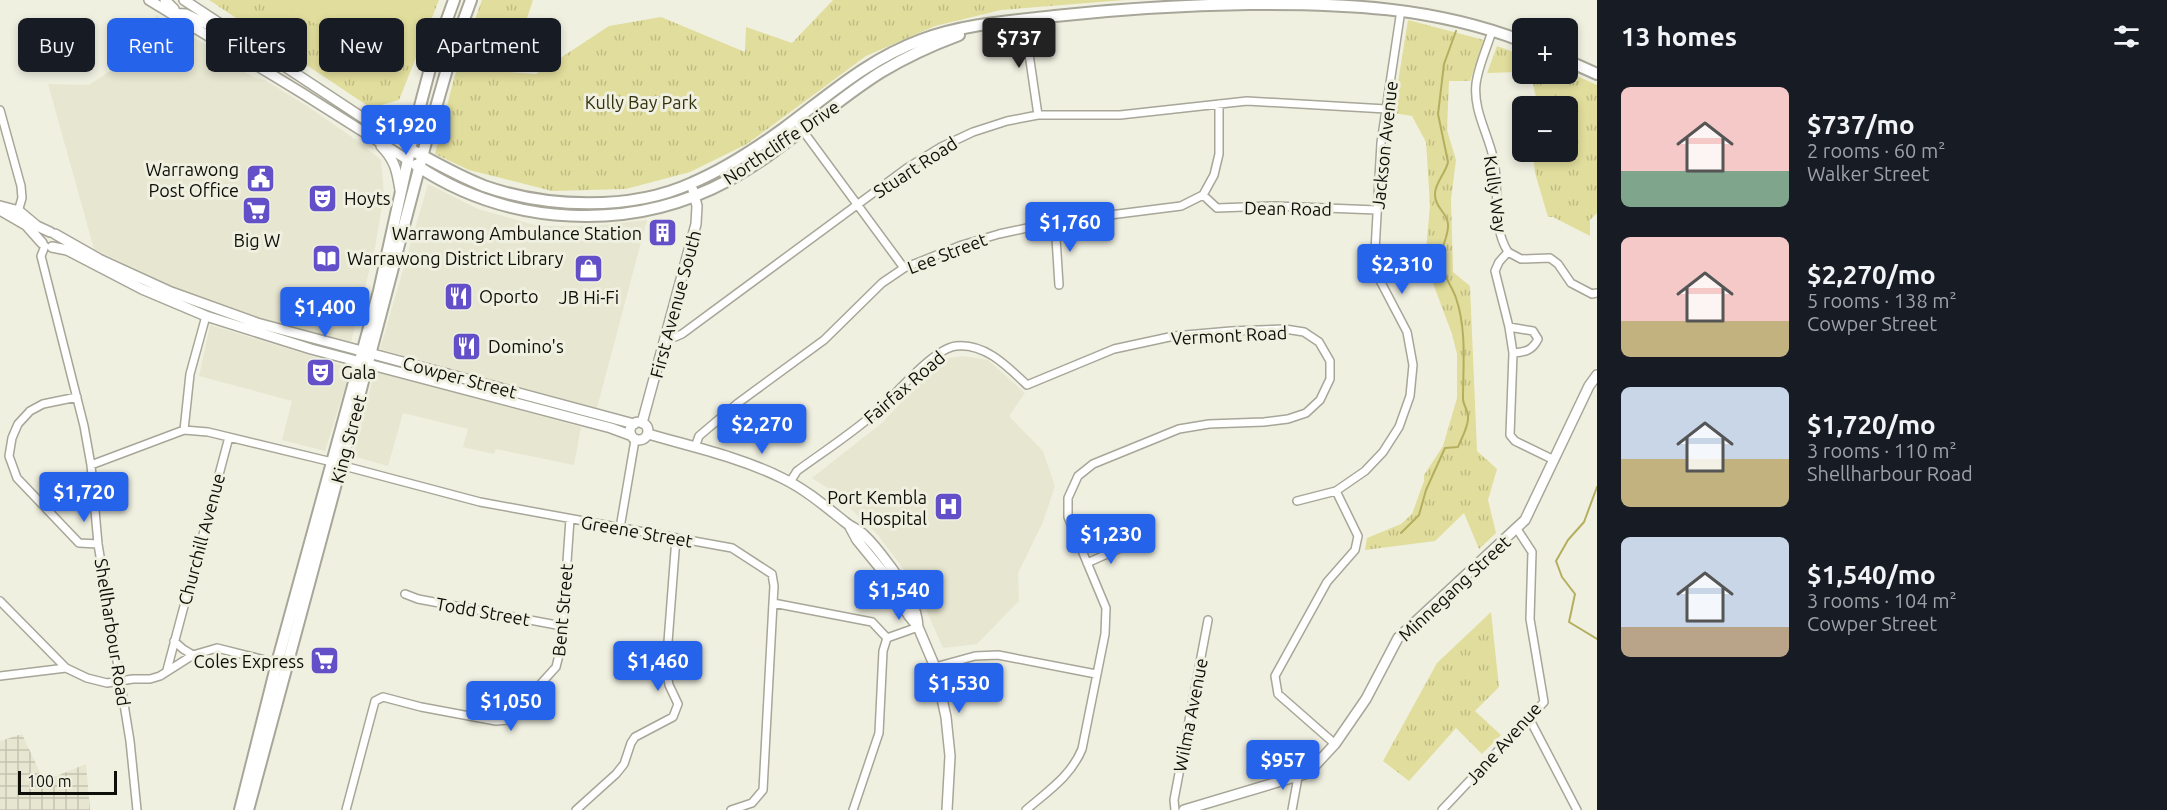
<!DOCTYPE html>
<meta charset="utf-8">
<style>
:root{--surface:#171b24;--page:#20242c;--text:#f1f3f6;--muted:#9ea1a6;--accent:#2563eb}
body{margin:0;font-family:Ubuntu,sans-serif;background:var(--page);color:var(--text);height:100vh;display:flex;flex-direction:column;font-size:22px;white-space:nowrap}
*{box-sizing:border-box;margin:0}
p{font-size:20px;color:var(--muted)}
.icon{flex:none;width:33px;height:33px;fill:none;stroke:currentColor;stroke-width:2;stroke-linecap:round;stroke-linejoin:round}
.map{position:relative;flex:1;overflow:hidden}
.sheet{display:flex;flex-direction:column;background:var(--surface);width:570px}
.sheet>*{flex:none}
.hud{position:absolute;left:18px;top:18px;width:570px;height:54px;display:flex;gap:12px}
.buttons{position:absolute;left:1512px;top:18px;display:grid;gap:12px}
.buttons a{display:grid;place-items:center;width:66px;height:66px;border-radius:9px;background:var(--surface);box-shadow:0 3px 9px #0003;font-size:30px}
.scale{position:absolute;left:18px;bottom:15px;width:99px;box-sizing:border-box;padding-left:6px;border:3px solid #0f0f0a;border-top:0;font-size:16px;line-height:21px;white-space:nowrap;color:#0f0f0a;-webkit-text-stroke:4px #f0f0e1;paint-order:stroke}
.price{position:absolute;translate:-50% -51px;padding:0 14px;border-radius:6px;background:var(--accent);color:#fff;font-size:20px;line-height:39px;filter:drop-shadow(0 2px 3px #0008)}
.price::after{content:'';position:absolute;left:50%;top:36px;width:18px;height:14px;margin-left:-9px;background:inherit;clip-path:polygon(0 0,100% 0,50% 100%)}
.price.on{background:#222;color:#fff}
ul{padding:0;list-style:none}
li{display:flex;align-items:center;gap:18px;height:150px;padding:0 24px}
li span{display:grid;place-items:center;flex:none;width:168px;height:120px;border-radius:9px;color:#555}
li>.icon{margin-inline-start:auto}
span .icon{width:72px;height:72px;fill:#fffc;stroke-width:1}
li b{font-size:26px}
h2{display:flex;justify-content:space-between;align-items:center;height:72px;padding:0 24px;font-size:26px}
.tag{padding:0 21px;border-radius:9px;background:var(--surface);box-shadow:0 3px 9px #0003;font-size:21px;line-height:54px}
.tag.on{background:var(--accent);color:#fff}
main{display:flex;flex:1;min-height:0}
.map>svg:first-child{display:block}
</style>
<main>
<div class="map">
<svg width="1597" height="810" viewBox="0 0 1597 810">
<defs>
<pattern id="industrial-grid" width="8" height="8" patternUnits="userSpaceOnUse" patternTransform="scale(1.5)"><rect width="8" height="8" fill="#e7e6d0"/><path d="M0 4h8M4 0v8" fill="none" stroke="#c5c4b1"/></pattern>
<pattern id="grass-tufts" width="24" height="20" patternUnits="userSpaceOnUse" patternTransform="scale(1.5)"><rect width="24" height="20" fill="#e1dd9c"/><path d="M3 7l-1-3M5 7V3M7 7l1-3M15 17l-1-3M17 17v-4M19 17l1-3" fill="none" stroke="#c0bc85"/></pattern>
</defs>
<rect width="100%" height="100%" fill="#f0f0e1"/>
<path fill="#e7e6d0" d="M156,15L215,50L225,60L253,77L265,80L307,106L359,142L381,160L384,194L375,248L351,342L256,317L187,293L94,249L48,84L89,85L144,48Z
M428,184L478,209L538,226H594L647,220L597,408L380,349Z
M210,325L351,368L325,451L282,440L292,401L199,376Z
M963,356L988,360L1025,393L1009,416L1043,451L1055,486L1043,522L1018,573L1019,601L977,644L943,648L915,584L877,534L832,491L812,478L883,422L941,359Z
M375,371L581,427L574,465L496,449L494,454L463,447L468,429L403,413L388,466L352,456Z"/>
<path fill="url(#industrial-grid)" d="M22,734L44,781L86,764L90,810H0V741Z"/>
<path fill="url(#grass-tufts)" d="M209,0H439L399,100L371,108Z
M482,0H533L509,72L536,74L609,26L661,17L745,52L746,27L792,43L833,0H1125L1001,10L935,26L866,56L747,144L690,172L626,189L552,191L469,170L435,154L454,78Z
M1408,20L1484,40L1470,81H1449L1447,130L1456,160L1451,199L1453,272L1470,286L1477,451L1497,469L1488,500L1496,533L1479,549L1464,513L1435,541L1365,550L1367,538L1401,524L1412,514L1424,481V475L1443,446L1457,398V354L1452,334L1425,262L1430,205L1426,142L1412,116L1393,113Z
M1497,46L1522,55V72L1487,73Z
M1568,72L1597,85V213L1590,220V236L1553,217H1548L1535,173L1533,152H1568V106H1538L1532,80L1529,79L1528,74H1568Z
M1491,612L1499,687L1475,711L1501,735L1482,754L1456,728L1409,781L1383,761L1437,663Z"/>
<path fill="#e1dd9c" d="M283,0H356L335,35L281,4Z
M364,0H436L395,72L340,41Z"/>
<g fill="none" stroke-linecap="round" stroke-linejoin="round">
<path stroke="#b4af5e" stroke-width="2" d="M1597,487L1584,522L1568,540L1556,561L1562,577L1575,594L1569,622L1597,639
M1401,533L1419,515L1426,490L1445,448L1458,447C1462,437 1469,426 1468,416C1468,410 1463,405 1463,399C1463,366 1467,330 1456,298C1451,284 1442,275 1441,260C1440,248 1449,236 1448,224C1447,212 1435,208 1435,195C1434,184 1446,173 1448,162L1438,114L1444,64L1456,31"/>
<defs>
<path id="street" d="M1024,20L1038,115
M1492,31C1487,48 1478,67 1476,84C1473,111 1489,135 1494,161C1500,191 1491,225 1508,252
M0,110L21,186L22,198L17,215
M795,120L904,268
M1203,195L1217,208L1275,206L1377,210
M1055,222L1059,285
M45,246L41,256L84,426L91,465L98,544L130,741L137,810
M1508,252L1499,262L1495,271L1509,327L1513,353L1510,435L1515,441L1554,460
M1508,252L1521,259L1550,258L1558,264L1571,283L1592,294L1597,293
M1509,327L1533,331L1538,339C1532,351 1525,352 1513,353
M666,336L675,337L682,334L907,168L941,147L973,132L1007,121L1038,115H1120L1247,101L1386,109
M77,397L43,404L30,411L18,424L12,438L9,456L17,478L79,543L98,544
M184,430L190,374L206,316
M695,447L699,436L738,403L824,340L882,283L904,268L962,245L999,234L1055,222L1181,206L1203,195L1214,175L1219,154V104
M91,465L184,430L208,432L332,462
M338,467L344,466L480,502L732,548L772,574L774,586L773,603L872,622L887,638
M790,482L797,471C823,452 851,434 875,413C894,397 932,349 956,346C985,343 1007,366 1027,385L1114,349L1174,336L1231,331L1285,329L1304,332L1319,342L1330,361V379L1320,400L1306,413L1288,419L1264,422L1209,424L1179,429L1093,464L1078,476L1068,498V517L1106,608L1105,634L1082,749C1071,776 1048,791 1026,810
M1297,501L1336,491L1365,471L1383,452L1399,427L1410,396L1413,365L1407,332L1374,269L1381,143L1401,10
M620,528L635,440
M1087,563L1125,546
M405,594L418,599L562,626
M0,601L66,668L87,678L107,683L133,679H150L160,676L193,655L217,648L277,663L280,661
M887,638L918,627
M174,641L183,649L193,655
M935,667L975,656L998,655L1096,674
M167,670L229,437
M0,676L66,668
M1529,718L1577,810
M1335,744L1278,694L1275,676L1327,582L1355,550L1358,536L1336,491
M346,810L375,701L383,697L421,707L496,721L508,720L556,667L561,647L570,519
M576,810L616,774L624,764L631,743L635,737L673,717L678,704L669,685L666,668L676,538
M731,810L752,803L763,790L773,603
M853,810L879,733L883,651L887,638
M1175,810L1174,800L1208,620
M1292,810L1298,777
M1442,810L1544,702L1530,619L1532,552L1517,529"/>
<path id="secondary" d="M149,0L302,93L408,160
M165,0L174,9L177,17
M184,0L410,149
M170,13L186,14L231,36
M381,146C395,160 397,171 400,190
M0,206L19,211L37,226L50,232
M0,210L26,225L42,243
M55,234L99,259L171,292L257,323L634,424
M52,247L67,250L142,289L206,316L311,349L611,428L630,435
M630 431a9 9 0 1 1 18 0a9 9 0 1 1-18 0Z
M642,423L696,224L697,206L693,190
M648,434C693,447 740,457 782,478C805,489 825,506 845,522C851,527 859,530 864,535C875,545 884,558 893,570C905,588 917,606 918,627
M850,527L857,540L884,573L909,616L918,627L935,667L946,717L950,756L947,810
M1184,810L1308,773L1335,744L1366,699L1398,638L1525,520L1589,386L1597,375"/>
<path id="primary" d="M1568,61L1597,74
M387,134L405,126L415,114
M410,149C434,162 458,176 484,186C546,208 631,211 692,183C725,169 754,150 783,129C829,95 867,60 921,40C963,24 1011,21 1055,16C1120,9 1184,5 1249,4C1343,3 1434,7 1522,41
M416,165C509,227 631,233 729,180C783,151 828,105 881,72C906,57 932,45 959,35
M240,810L277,663L379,291L419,110L432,61L454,0
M248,810L341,465L426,142L451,55L471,0"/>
</defs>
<use href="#street" stroke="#a7a698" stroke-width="10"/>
<use href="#secondary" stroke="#a7a698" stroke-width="12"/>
<use href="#primary" stroke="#a7a698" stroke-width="14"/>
<use href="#street" stroke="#fff" stroke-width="7"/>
<use href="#secondary" stroke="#fff" stroke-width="9"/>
<use href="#primary" stroke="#fff" stroke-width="10"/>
</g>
<defs>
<symbol id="civic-square" viewBox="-11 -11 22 22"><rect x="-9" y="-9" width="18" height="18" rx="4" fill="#6350c9" stroke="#f0f0e1"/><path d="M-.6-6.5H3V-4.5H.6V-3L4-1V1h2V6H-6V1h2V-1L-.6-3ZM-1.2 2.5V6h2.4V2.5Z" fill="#fff"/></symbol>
<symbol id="theatre-square" viewBox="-11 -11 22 22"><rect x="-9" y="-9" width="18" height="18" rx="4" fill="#6350c9" stroke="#f0f0e1"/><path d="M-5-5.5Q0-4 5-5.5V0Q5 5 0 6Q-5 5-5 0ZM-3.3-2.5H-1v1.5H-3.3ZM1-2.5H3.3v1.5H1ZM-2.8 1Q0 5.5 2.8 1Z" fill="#fff"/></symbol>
<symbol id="supermarket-square" viewBox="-11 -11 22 22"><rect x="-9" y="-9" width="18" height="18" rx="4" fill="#6350c9" stroke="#f0f0e1"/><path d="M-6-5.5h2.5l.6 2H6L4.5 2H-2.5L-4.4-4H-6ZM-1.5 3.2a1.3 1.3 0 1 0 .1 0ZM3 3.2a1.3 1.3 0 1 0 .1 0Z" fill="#fff"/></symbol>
<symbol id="building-square" viewBox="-11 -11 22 22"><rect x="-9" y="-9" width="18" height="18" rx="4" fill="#6350c9" stroke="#f0f0e1"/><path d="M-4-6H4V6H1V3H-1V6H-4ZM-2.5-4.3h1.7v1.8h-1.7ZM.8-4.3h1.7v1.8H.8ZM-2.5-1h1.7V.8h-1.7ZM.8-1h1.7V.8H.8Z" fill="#fff"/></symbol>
<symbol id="library-square" viewBox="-11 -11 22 22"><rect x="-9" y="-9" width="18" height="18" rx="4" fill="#6350c9" stroke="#f0f0e1"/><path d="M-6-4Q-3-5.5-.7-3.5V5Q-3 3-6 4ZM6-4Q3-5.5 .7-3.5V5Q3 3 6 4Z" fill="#fff"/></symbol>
<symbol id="shop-square" viewBox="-11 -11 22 22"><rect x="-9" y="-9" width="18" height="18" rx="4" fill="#6350c9" stroke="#f0f0e1"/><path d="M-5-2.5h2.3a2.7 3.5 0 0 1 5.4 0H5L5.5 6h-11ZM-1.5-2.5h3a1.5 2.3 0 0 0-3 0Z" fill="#fff"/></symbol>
<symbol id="restaurant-square" viewBox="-11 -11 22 22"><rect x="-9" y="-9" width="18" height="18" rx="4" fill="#6350c9" stroke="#f0f0e1"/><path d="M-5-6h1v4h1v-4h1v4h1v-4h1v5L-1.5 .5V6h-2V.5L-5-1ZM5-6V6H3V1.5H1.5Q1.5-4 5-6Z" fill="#fff"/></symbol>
<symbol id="hospital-square" viewBox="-11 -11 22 22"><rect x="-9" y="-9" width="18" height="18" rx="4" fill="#6350c9" stroke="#f0f0e1"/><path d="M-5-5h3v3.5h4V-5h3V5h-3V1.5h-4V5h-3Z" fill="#fff"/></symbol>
</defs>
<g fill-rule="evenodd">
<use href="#civic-square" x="244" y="162" width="33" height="33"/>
<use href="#theatre-square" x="306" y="182" width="33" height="33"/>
<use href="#supermarket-square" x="240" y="194" width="33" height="33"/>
<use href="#building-square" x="646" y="216" width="33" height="33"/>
<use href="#library-square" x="310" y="242" width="33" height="33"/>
<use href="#shop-square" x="572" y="252" width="33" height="33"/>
<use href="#restaurant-square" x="442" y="280" width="33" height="33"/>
<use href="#restaurant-square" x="450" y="330" width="33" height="33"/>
<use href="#theatre-square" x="304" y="356" width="33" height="33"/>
<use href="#hospital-square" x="932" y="490" width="33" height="33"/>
<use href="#supermarket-square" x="308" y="644" width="33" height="33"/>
</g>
<g text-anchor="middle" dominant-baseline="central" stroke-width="6" stroke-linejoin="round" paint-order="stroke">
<g font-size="18" fill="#34320e" stroke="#f0f0e1">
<text x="641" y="102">Kully Bay Park</text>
</g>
<g font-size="18" fill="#0f0f0a" stroke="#f0f0e1">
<text transform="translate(781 142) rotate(-34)">Northcliffe Drive</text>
<text transform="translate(1384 145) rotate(-84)">Jackson Avenue</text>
<text transform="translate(915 167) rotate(-33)">Stuart Road</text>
<text transform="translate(1496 194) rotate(82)">Kully Way</text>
<text transform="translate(1288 208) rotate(1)">Dean Road</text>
<text transform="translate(947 253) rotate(-21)">Lee Street</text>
<text transform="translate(675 304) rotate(-75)">First Avenue South</text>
<text transform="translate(1229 335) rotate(-3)">Vermont Road</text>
<text transform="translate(460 377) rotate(15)">Cowper Street</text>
<text transform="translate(904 387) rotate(-41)">Fairfax Road</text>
<text transform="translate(348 439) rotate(-75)">King Street</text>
<text transform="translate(637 531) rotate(10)">Greene Street</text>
<text transform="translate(201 539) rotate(-75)">Churchill Avenue</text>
<text transform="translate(1454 588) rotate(-43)">Minnegang Street</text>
<text transform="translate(562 610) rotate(-85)">Bent Street</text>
<text transform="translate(483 611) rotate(10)">Todd Street</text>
<text transform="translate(113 632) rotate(81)">Shellharbour Road</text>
<text transform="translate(1190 715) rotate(-79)">Wilma Avenue</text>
<text transform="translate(1503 743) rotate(-48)">Jane Avenue</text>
</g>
<g font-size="18" fill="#0f0f0a" stroke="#f0f0e1" text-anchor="start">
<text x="239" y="169" text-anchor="end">Warrawong<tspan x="239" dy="21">Post Office</tspan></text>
<text x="344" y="198">Hoyts</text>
<text x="642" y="233" text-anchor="end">Warrawong Ambulance Station</text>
<text x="257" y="240" text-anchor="middle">Big W</text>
<text x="347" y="258">Warrawong District Library</text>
<text x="479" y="296">Oporto</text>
<text x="589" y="297" text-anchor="middle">JB Hi-Fi</text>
<text x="488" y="346">Domino's</text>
<text x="341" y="372">Gala</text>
<text x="927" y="497" text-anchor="end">Port Kembla<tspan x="927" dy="21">Hospital</tspan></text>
<text x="304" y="661" text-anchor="end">Coles Express</text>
</g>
</g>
</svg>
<div class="buttons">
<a>+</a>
<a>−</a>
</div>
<div class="scale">100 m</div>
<b class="price on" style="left:1019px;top:69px">$737</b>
<b class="price" style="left:406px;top:156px">$1,920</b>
<b class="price" style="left:1070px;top:253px">$1,760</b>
<b class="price" style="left:1402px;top:295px">$2,310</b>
<b class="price" style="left:325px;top:338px">$1,400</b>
<b class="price" style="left:762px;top:455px">$2,270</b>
<b class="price" style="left:84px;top:523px">$1,720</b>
<b class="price" style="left:1111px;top:565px">$1,230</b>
<b class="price" style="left:899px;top:621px">$1,540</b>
<b class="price" style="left:658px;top:692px">$1,460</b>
<b class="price" style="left:959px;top:714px">$1,530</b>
<b class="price" style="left:511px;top:732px">$1,050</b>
<b class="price" style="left:1283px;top:791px">$957</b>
<div class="hud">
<a class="tag">Buy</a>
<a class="tag on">Rent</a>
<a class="tag">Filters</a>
<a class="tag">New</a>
<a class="tag">Apartment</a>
</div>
</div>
<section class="sheet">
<h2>13 homes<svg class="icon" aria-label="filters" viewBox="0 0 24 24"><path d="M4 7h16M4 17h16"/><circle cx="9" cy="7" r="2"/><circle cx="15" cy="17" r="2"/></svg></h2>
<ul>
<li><span style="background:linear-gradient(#f6c9c9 70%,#7fa58c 0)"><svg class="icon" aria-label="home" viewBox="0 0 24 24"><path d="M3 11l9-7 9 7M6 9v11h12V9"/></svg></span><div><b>$737/mo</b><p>2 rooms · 60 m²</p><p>Walker Street</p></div></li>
<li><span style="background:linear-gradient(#f6c9c9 70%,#c2b280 0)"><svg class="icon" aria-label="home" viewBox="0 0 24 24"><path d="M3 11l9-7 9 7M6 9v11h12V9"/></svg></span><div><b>$2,270/mo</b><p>5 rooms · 138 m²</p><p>Cowper Street</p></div></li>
<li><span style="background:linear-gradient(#c9d6e8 60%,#c2b280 0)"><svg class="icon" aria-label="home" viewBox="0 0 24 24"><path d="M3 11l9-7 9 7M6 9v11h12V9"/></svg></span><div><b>$1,720/mo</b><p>3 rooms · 110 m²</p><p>Shellharbour Road</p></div></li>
<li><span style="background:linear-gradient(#c9d6e8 75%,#b9a48a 0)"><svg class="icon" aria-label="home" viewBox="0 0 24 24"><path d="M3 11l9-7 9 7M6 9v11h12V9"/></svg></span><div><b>$1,540/mo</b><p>3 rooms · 104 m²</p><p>Cowper Street</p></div></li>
</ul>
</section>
</main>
